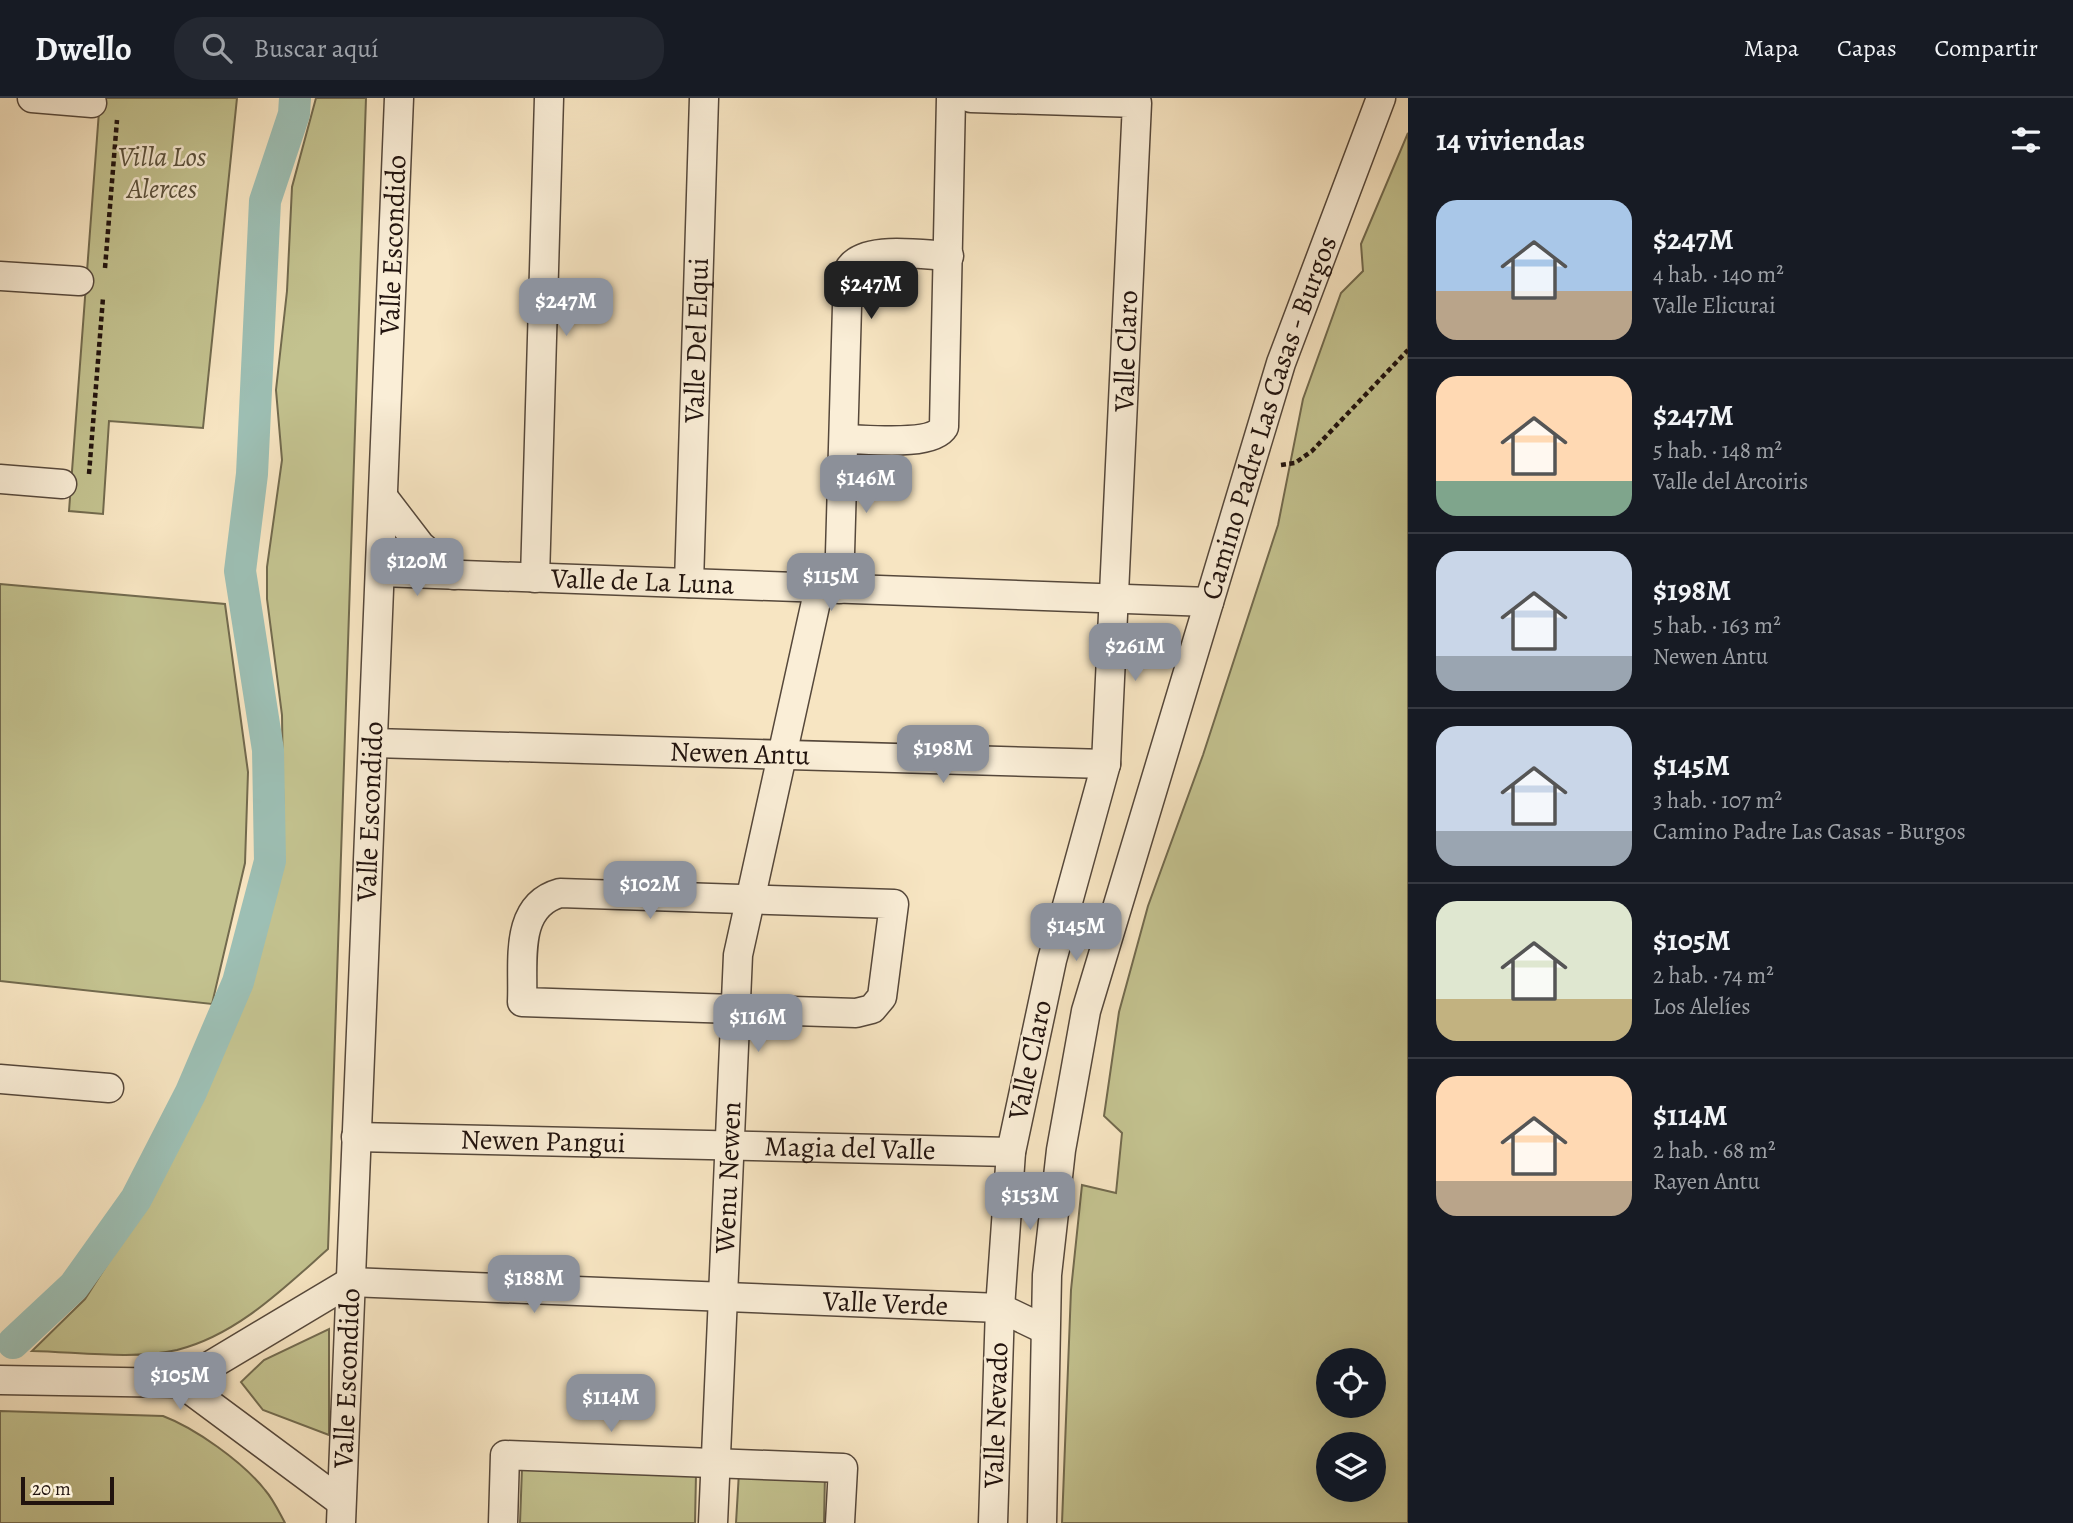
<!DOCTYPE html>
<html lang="es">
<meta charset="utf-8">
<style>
:root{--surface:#171b24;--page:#242831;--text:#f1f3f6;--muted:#9ea1a6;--line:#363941;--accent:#8c9099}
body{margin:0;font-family:Alegreya,serif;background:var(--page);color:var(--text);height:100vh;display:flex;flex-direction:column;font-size:26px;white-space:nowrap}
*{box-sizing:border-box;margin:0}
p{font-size:23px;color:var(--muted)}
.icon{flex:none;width:38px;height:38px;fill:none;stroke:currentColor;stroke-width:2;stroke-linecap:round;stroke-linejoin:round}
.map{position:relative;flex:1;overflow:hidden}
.drawer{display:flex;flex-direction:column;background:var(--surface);width:665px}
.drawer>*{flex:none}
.fabs{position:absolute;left:1316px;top:1250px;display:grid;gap:14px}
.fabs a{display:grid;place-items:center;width:70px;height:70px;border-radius:50%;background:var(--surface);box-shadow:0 7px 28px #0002;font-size:35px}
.scale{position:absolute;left:21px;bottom:18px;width:93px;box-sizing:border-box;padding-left:7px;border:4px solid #21130e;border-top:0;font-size:19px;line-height:24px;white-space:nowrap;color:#21130e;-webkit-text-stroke:5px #faeed7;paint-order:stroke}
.price{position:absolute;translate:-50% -60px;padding:0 16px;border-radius:14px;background:var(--accent);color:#fff;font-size:23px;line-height:46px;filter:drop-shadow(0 2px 4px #0008)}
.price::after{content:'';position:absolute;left:50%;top:42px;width:21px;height:16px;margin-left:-10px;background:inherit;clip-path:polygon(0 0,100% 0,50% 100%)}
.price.selected{background:#222;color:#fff}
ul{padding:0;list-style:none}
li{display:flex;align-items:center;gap:21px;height:175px;padding:0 28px}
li+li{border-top:2px solid var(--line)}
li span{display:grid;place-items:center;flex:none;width:196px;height:140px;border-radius:21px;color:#555}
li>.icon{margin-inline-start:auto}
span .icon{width:84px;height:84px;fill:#fffc;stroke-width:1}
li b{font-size:30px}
h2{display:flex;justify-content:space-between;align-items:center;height:84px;padding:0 28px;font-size:30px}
header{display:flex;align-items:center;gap:42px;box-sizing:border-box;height:98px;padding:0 35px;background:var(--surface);border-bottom:2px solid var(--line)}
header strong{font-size:33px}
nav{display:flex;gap:38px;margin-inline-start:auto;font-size:24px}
.search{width:490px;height:63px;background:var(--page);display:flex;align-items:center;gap:18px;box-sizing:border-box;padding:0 24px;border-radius:28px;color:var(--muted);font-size:26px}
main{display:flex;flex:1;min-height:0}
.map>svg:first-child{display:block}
</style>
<header>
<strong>Dwello</strong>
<div class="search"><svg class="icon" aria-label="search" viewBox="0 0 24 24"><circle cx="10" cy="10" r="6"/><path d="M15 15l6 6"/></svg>Buscar aquí</div>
<nav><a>Mapa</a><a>Capas</a><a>Compartir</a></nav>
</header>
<main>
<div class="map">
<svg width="1408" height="1425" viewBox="0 0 1408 1425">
<rect width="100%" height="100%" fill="#f7e5c2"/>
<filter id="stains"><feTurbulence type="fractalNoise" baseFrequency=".00286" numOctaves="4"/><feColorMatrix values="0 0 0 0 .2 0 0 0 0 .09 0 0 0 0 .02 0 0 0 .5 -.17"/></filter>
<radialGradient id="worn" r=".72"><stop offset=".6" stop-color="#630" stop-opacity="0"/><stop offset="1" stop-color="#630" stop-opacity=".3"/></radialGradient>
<path fill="#c3c28f" stroke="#726a4e" stroke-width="2" fill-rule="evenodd" d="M100,0H237L203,330L109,323L103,416L69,413Z
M316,0H366L328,1151C284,1190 237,1237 177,1252C132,1262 78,1254 32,1253L85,1201L158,1087L190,1024L242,900L284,758L282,617L267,501V469L282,362L276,292L287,193L292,89Z
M1408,35V1425H1062L1071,1192L1082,1087L1116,1095L1122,1035L1104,1018L1119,914L1148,808L1203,657L1278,427L1303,301L1341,195L1363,173L1361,146ZM1328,1262H1374V1307H1328ZM1328,1346H1374V1391H1328Z
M0,486L225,506L248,674L245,765L212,906L0,883Z
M329,1231V1337L263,1312L241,1284L264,1262Z
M0,1313L163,1318C195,1330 243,1364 265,1392C273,1401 279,1414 285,1425H0Z
M522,1370L696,1376L695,1425H520Z
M739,1374L825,1376L824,1425H736Z"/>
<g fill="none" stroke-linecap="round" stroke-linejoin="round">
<path stroke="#9dbfb4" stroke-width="32" d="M13,1245L74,1188L136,1101L191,994L238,884L270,763L268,652L240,473L252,376L265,103L294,16L295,0"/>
<defs>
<g id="street">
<path d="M32,0L92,5"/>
<path d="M971,0L1137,5L1106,666L1052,862L1011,1054L1000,1210L993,1425"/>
<path d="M0,178L79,183"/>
<path d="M844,341C867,341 932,349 944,329L951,0"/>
<path d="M0,381L62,386"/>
<path d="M384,400L420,447L454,477"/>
<path id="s1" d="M381,474L1209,504"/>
<path d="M535,480L549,0"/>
<path id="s2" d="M689,485L704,0"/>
<path d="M839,491L848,173C861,146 922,157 949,158"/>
<path id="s3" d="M374,645L1106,666"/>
<path d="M560,795L894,806L882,899L872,911L856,915L522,904C524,865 513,808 560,795Z"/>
<path d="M0,981L109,990"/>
<path id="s4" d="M356,1039L1011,1054"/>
<path id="s5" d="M350,1184L1000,1210L1044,1231"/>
<path d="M0,1282L181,1285L340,1403"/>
<path d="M181,1285L350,1184"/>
<path id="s6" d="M341,1425L399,0"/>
<path d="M503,1425L505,1357L843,1370L840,1425"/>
<path id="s7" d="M713,1425L738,857L819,490"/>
<path id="s8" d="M1042,1425L1047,1177L1061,1052L1086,913L1281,265L1381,0"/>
</g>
</defs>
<use href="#street" stroke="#56483b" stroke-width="31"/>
<path stroke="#21130e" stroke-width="4.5" stroke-dasharray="5 3.5" stroke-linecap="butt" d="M105,170L117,22
M1281,367L1295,365L1312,353L1408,252
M89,376L103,200"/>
<use href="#street" stroke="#faeed7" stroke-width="28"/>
</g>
<g text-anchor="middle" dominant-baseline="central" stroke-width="5" stroke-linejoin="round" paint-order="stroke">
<g font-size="28" font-style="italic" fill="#5a503b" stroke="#faeed7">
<text x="162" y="59">Villa Los<tspan x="162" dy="32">Alerces</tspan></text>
</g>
<g font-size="28" fill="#21130e" stroke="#faeed7">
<text stroke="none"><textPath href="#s6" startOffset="1279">Valle Escondido</textPath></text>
<text stroke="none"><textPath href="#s2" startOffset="243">Valle Del Elqui</textPath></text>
<text transform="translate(1126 253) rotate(-88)">Valle Claro</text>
<text stroke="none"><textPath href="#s8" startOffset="1136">Camino Padre Las Casas - Burgos</textPath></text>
<text stroke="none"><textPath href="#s1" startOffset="262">Valle de La Luna</textPath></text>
<text stroke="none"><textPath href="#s3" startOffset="366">Newen Antu</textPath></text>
<text stroke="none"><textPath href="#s6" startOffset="712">Valle Escondido</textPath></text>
<text transform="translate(1030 962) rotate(-78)">Valle Claro</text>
<text stroke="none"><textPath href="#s4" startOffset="187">Newen Pangui</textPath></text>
<text stroke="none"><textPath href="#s4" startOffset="494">Magia del Valle</textPath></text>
<text stroke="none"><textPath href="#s7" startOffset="346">Wenu Newen</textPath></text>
<text stroke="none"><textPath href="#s5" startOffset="536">Valle Verde</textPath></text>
<text stroke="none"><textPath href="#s6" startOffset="145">Valle Escondido</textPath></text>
<text transform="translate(996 1317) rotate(-88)">Valle Nevado</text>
</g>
</g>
<rect width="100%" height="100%" filter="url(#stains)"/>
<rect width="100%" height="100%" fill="url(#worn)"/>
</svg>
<div class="fabs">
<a><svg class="icon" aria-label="locate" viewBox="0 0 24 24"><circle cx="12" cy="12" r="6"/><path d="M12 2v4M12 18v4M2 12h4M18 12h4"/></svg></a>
<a><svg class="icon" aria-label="layers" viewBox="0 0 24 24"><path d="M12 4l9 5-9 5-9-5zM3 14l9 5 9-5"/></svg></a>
</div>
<div class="scale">20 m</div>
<b class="price selected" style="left:871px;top:223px">$247M</b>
<b class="price" style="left:566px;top:240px">$247M</b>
<b class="price" style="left:866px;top:417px">$146M</b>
<b class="price" style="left:417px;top:500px">$120M</b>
<b class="price" style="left:831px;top:515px">$115M</b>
<b class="price" style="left:1135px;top:585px">$261M</b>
<b class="price" style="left:943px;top:687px">$198M</b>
<b class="price" style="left:650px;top:823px">$102M</b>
<b class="price" style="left:1076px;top:865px">$145M</b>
<b class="price" style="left:758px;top:956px">$116M</b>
<b class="price" style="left:1030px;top:1134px">$153M</b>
<b class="price" style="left:534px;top:1217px">$188M</b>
<b class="price" style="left:180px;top:1314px">$105M</b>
<b class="price" style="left:611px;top:1336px">$114M</b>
</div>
<section class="drawer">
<h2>14 viviendas<svg class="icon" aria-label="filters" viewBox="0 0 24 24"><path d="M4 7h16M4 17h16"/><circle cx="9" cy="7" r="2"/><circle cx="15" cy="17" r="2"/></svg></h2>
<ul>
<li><span style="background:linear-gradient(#a9c7e8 65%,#b9a48a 0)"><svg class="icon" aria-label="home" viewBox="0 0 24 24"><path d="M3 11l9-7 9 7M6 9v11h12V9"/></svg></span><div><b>$247M</b><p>4 hab. · 140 m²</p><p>Valle Elicurai</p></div></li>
<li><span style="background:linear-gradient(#ffd9b3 75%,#7fa58c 0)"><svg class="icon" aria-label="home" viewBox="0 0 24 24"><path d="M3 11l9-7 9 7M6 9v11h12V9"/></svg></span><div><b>$247M</b><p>5 hab. · 148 m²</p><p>Valle del Arcoiris</p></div></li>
<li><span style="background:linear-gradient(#c9d6e8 75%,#9aa5b1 0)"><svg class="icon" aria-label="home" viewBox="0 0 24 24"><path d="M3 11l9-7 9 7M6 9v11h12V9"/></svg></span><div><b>$198M</b><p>5 hab. · 163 m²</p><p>Newen Antu</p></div></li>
<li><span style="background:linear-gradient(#c9d6e8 75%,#9aa5b1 0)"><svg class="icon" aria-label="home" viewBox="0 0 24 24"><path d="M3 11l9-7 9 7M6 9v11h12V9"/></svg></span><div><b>$145M</b><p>3 hab. · 107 m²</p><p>Camino Padre Las Casas - Burgos</p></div></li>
<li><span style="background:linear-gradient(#dfe7d0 70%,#c2b280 0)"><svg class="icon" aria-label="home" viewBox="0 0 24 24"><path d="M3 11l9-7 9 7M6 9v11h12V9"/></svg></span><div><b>$105M</b><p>2 hab. · 74 m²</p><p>Los Alelíes</p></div></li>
<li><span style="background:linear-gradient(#ffd9b3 75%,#b9a48a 0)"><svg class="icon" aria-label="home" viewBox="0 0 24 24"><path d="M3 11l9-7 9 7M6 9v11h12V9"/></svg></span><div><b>$114M</b><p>2 hab. · 68 m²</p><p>Rayen Antu</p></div></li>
</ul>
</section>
</main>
